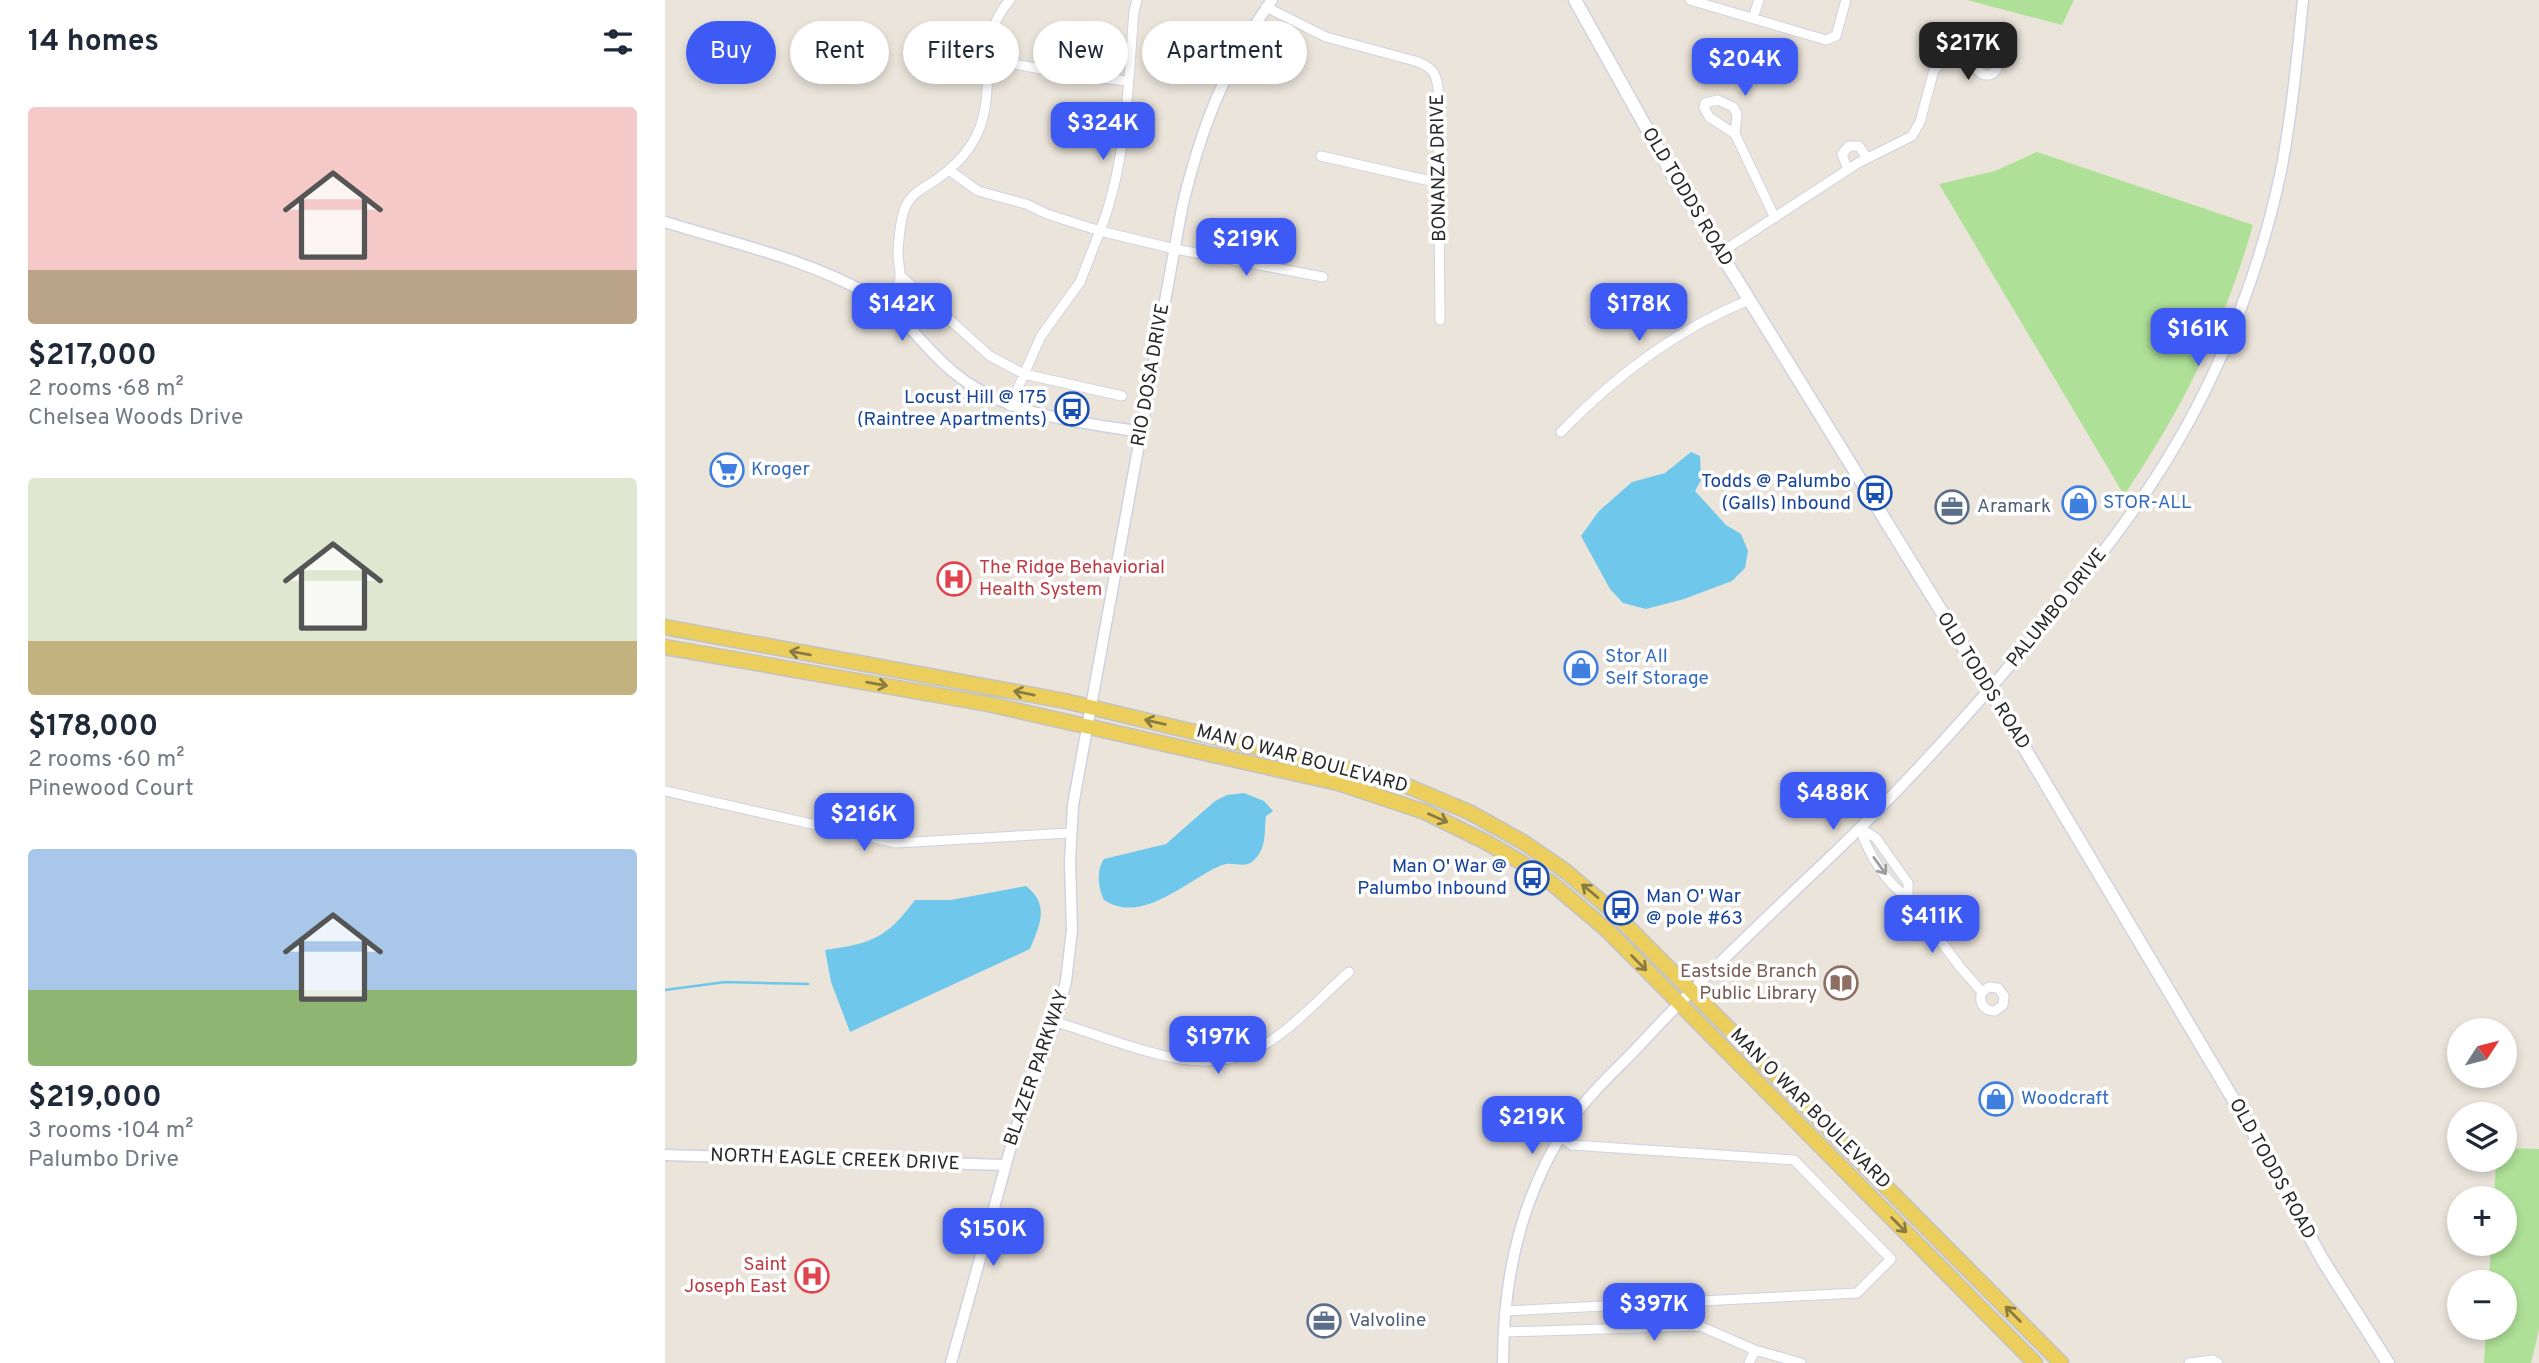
<!DOCTYPE html>
<meta charset="utf-8">
<style>
:root{--surface:#fff;--page:#f6f6f7;--text:#1f2937;--muted:#747a83;--accent:#3d5af5}
body{margin:0;font-family:Overpass,sans-serif;background:var(--page);color:var(--text);height:100vh;display:flex;flex-direction:column;font-size:26px;white-space:nowrap}
*{box-sizing:border-box;margin:0}
p{font-size:23px;color:var(--muted)}
.icon{flex:none;width:38px;height:38px;fill:none;stroke:currentColor;stroke-width:2;stroke-linecap:round;stroke-linejoin:round}
.map{position:relative;flex:1;overflow:hidden}
.side{display:flex;flex-direction:column;background:var(--surface);width:665px}
.side>*{flex:none}
.banner{position:absolute;left:21px;top:21px;width:665px;height:63px;display:flex;gap:14px}
.needle{width:46px;rotate:54deg}
.buttons{position:absolute;left:1782px;top:1018px;display:grid;gap:14px}
.buttons a{display:grid;place-items:center;width:70px;height:70px;border-radius:50%;background:var(--surface);box-shadow:0 4px 10px #0003;font-size:35px}
.price{position:absolute;translate:-50% -60px;padding:0 16px;border-radius:14px;background:var(--accent);color:#fff;font-size:23px;line-height:46px;filter:drop-shadow(0 2px 4px #0008)}
.price::after{content:'';position:absolute;left:50%;top:42px;width:21px;height:16px;margin-left:-10px;background:inherit;clip-path:polygon(0 0,100% 0,50% 100%)}
.price.active{background:#222;color:#fff}
ul{padding:0;list-style:none}
li{display:grid;align-content:center;gap:14px;height:371px;padding:0 28px}
li span{display:grid;place-items:center;height:217px;border-radius:7px;color:#555}
li>.icon{margin-inline-start:auto}
span .icon{width:126px;height:126px;fill:#fffc;stroke-width:1}
li b{font-size:30px}
h2{display:flex;justify-content:space-between;align-items:center;height:84px;padding:0 28px;font-size:30px}
.chip{padding:0 24px;border-radius:32px;background:var(--surface);box-shadow:0 4px 10px #0003;font-size:24px;line-height:63px}
.chip.active{background:var(--accent);color:#fff}
main{display:flex;flex:1;min-height:0}
.map>svg:first-child{display:block}
</style>
<main>
<section class="side">
<h2>14 homes<svg class="icon" aria-label="filters" viewBox="0 0 24 24"><path d="M4 7h16M4 17h16"/><circle cx="9" cy="7" r="2"/><circle cx="15" cy="17" r="2"/></svg></h2>
<ul>
<li><span style="background:linear-gradient(#f6c9c9 75%,#b9a48a 0)"><svg class="icon" aria-label="home" viewBox="0 0 24 24"><path d="M3 11l9-7 9 7M6 9v11h12V9"/></svg></span><div><b>$217,000</b><p>2 rooms · 68 m²</p><p>Chelsea Woods Drive</p></div></li>
<li><span style="background:linear-gradient(#dfe7d0 75%,#c2b280 0)"><svg class="icon" aria-label="home" viewBox="0 0 24 24"><path d="M3 11l9-7 9 7M6 9v11h12V9"/></svg></span><div><b>$178,000</b><p>2 rooms · 60 m²</p><p>Pinewood Court</p></div></li>
<li><span style="background:linear-gradient(#a9c7e8 65%,#8fb573 0)"><svg class="icon" aria-label="home" viewBox="0 0 24 24"><path d="M3 11l9-7 9 7M6 9v11h12V9"/></svg></span><div><b>$219,000</b><p>3 rooms · 104 m²</p><p>Palumbo Drive</p></div></li>
</ul>
</section>
<div class="map">
<svg width="1874" height="1363" viewBox="0 0 1874 1363">
<rect width="100%" height="100%" fill="#eae4da"/>
<path fill="#aee097" d="M1302,0H1409L1397,25Z
M1372,152L1588,225C1561,321 1516,412 1459,495L1274,184L1330,171Z
M1839,1148L1874,1149V1329L1866,1363H1819L1821,1328H1839V1283H1824L1826,1244H1839V1199H1829L1831,1160H1839Z"/>
<path fill="#6fc7eb" d="M1026,452L1035,456L1036,480L1030,491L1061,525L1076,534L1083,551L1080,568L1067,581L1019,599L981,609L958,603L945,589L916,536L934,511L967,482L1000,473Z
M579,793L599,801L608,811L601,816C599,833 602,849 588,861C579,869 568,861 557,865C524,878 478,926 439,900C433,888 431,870 439,859L501,844L550,801L562,795Z
M361,886C385,905 375,924 365,949L185,1032L166,982L160,950C207,943 221,939 250,900H286Z"/>
<g fill="none" stroke-linecap="round" stroke-linejoin="round">
<path stroke="#6fc7eb" stroke-width="2.5" d="M0,990L60,982L143,984"/>
<defs>
<path id="minor" d="M472,0L469,11C463,84 462,162 435,231L510,249L658,277
M1025,0L1161,40L1171,36L1181,0
M601,7L661,37L750,61C765,66 771,71 773,88L775,320
M1088,18L1094,0
M1311 64a11 11 0 1 1 22 0a11 11 0 1 1-22 0Z
M324,59L401,74L463,81
M1271,68L1262,54L1263,47L1269,42L1279,43L1290,57
M1070,134L1044,117L1039,107L1040,103L1053,100L1068,107L1072,114L1070,134L1110,218
M656,156L774,183
M284,170L313,191L361,204L382,214L435,231L415,282L376,336L345,406
M1183,170L1177,154L1184,146H1194L1202,158
M1055,253L1193,163L1247,136L1255,122L1269,70L1277,62L1290,57L1311,62
M236,276L325,356L359,374L457,396
M218,303C222,299 229,293 232,287C239,275 232,264 233,251C234,238 235,220 240,208C247,191 262,187 275,177C291,165 305,151 313,132C333,87 309,39 345,0
M896,432C950,376 1012,329 1084,300
M0,791L231,843L405,833
M1195,828C1203,853 1221,884 1243,897L1295,967L1317,992C1313,1003 1319,1011 1330,1011L1338,1005L1339,996L1333,988L1324,987L1317,992
M1195,828L1211,838L1243,883V897
M391,1022C447,1038 527,1078 584,1053C622,1036 653,999 684,972
M840,1311L1192,1293L1226,1259L1129,1160L907,1145L896,1137
M839,1332L1035,1326L1090,1350L1136,1363
M1084,1363L1090,1350
M1524,1363L1548,1360L1553,1363"/>
<path id="tertiary" d="M0,222C68,243 142,259 205,295C238,313 258,347 287,371C340,416 410,421 476,432
M0,1155L340,1165
M286,1363L352,1125L391,1022L401,981L407,930L405,862L408,805L517,208C535,131 560,65 607,0
M838,1363C838,1277 856,1194 905,1122C923,1095 949,1072 971,1049C1032,983 1098,921 1163,859C1235,791 1301,718 1364,643C1408,590 1452,537 1489,480C1550,387 1593,280 1616,171C1627,114 1632,57 1638,0"/>
<path id="secondary" d="M910,0L1011,181L1325,690L1596,1146L1657,1259L1723,1363"/>
<path id="primary" d="M0,627L400,701L712,776L747,788L804,812L858,842L899,870L944,908L1396,1363
M0,647L323,704L673,783L760,812L819,841L854,861L889,885L942,930L1370,1363"/>
</defs>
<use href="#minor" stroke="#cfd2e1" stroke-width="11"/>
<use href="#tertiary" stroke="#cfd2e1" stroke-width="13"/>
<use href="#secondary" stroke="#cfd2e1" stroke-width="15"/>
<use href="#primary" stroke="#c3c3c3" stroke-width="17"/>
<use href="#minor" stroke="#fff" stroke-width="9"/>
<use href="#tertiary" stroke="#fff" stroke-width="10"/>
<use href="#secondary" stroke="#fff" stroke-width="12"/>
<use href="#primary" stroke="#ecce5d" stroke-width="14"/>
</g>
<defs><path id="oneway-shaft" d="M-6 0H5M1.5-3L5.5 0L1.5 3" fill="none" stroke-width="1.6" stroke-linecap="round" stroke-linejoin="round" transform="scale(1.75)"/></defs>
<g stroke="#8a7b42">
<use href="#oneway-shaft" transform="translate(135 653) rotate(-170)"/>
<use href="#oneway-shaft" transform="translate(212 684) rotate(10)"/>
<use href="#oneway-shaft" transform="translate(359 693) rotate(-169)"/>
<use href="#oneway-shaft" transform="translate(490 722) rotate(-167)"/>
<use href="#oneway-shaft" transform="translate(773 818) rotate(24)"/>
<use href="#oneway-shaft" transform="translate(925 891) rotate(-140)"/>
<use href="#oneway-shaft" transform="translate(974 963) rotate(45)"/>
<use href="#oneway-shaft" transform="translate(1234 1225) rotate(45)"/>
<use href="#oneway-shaft" transform="translate(1348 1314) rotate(-135)"/>
</g>
<use stroke="#9e9e9e" href="#oneway-shaft" transform="translate(1215 866) rotate(54)"/>
<defs>
<symbol id="bus-ring" viewBox="-11 -11 22 22"><circle r="9.5" fill="#fff" stroke="#1a4fb4" stroke-width="1.5"/><path d="M-5-6H5V4H4V6H2V4H-2V6H-4V4H-5ZM-3.5-4V0h7V-4ZM-3.5 1.2v1.5H-2V1.2ZM2 1.2v1.5H3.5V1.2Z" fill="#1a4fb4"/></symbol>
<symbol id="supermarket-ring" viewBox="-11 -11 22 22"><circle r="9.5" fill="#fff" stroke="#3f7fe0" stroke-width="1.5"/><path d="M-6-5.5h2.5l.6 2H6L4.5 2H-2.5L-4.4-4H-6ZM-1.5 3.2a1.3 1.3 0 1 0 .1 0ZM3 3.2a1.3 1.3 0 1 0 .1 0Z" fill="#3f7fe0"/></symbol>
<symbol id="shop-ring" viewBox="-11 -11 22 22"><circle r="9.5" fill="#fff" stroke="#3f7fe0" stroke-width="1.5"/><path d="M-5-2.5h2.3a2.7 3.5 0 0 1 5.4 0H5L5.5 6h-11ZM-1.5-2.5h3a1.5 2.3 0 0 0-3 0Z" fill="#3f7fe0"/></symbol>
<symbol id="office-ring" viewBox="-11 -11 22 22"><circle r="9.5" fill="#fff" stroke="#5c6f8a" stroke-width="1.5"/><path d="M-6-3h4V-5.5h4V-3h4V5H-6ZM-1-4.5V-3h2v-1.5ZM-6 0V1H6V0Z" fill="#5c6f8a"/></symbol>
<symbol id="hospital-ring" viewBox="-11 -11 22 22"><circle r="9.5" fill="#fff" stroke="#e0444e" stroke-width="1.5"/><path d="M-5-5h3v3.5h4V-5h3V5h-3V1.5h-4V5h-3Z" fill="#e0444e"/></symbol>
<symbol id="library-ring" viewBox="-11 -11 22 22"><circle r="9.5" fill="#fff" stroke="#8d6e63" stroke-width="1.5"/><path d="M-6-4Q-3-5.5-.7-3.5V5Q-3 3-6 4ZM6-4Q3-5.5 .7-3.5V5Q3 3 6 4Z" fill="#8d6e63"/></symbol>
</defs>
<g fill-rule="evenodd">
<use href="#bus-ring" x="388" y="390" width="38" height="38"/>
<use href="#supermarket-ring" x="43" y="451" width="38" height="38"/>
<use href="#bus-ring" x="1191" y="474" width="38" height="38"/>
<use href="#shop-ring" x="1395" y="484" width="38" height="38"/>
<use href="#office-ring" x="1268" y="488" width="38" height="38"/>
<use href="#hospital-ring" x="270" y="560" width="38" height="38"/>
<use href="#shop-ring" x="897" y="649" width="38" height="38"/>
<use href="#bus-ring" x="848" y="859" width="38" height="38"/>
<use href="#bus-ring" x="937" y="889" width="38" height="38"/>
<use href="#library-ring" x="1157" y="964" width="38" height="38"/>
<use href="#shop-ring" x="1312" y="1080" width="38" height="38"/>
<use href="#hospital-ring" x="128" y="1257" width="38" height="38"/>
<use href="#office-ring" x="640" y="1302" width="38" height="38"/>
</g>
<g text-anchor="middle" dominant-baseline="central" stroke-width="7" stroke-linejoin="round" paint-order="stroke">
<g font-size="19" fill="#282828" stroke="#fff">
<text transform="translate(774 168) rotate(-91)">BONANZA DRIVE</text>
<text transform="translate(1022 197) rotate(59)">OLD TODDS ROAD</text>
<text transform="translate(486 375) rotate(-80)">RIO DOSA DRIVE</text>
<text transform="translate(1392 608) rotate(-51)">PALUMBO DRIVE</text>
<text transform="translate(1318 681) rotate(58)">OLD TODDS ROAD</text>
<text transform="translate(637 759) rotate(15)">MAN O WAR BOULEVARD</text>
<text transform="translate(372 1068) rotate(-71)">BLAZER PARKWAY</text>
<text transform="translate(1145 1109) rotate(45)">MAN O WAR BOULEVARD</text>
<text transform="translate(170 1160) rotate(2)">NORTH EAGLE CREEK DRIVE</text>
<text transform="translate(1607 1169) rotate(61)">OLD TODDS ROAD</text>
</g>
<g font-size="19" fill="#164399" stroke="#fff" text-anchor="end">
<text x="382" y="398">Locust Hill @ 175<tspan x="382" dy="22">(Raintree Apartments)</tspan></text>
<text x="1186" y="482">Todds @ Palumbo<tspan x="1186" dy="22">(Galls) Inbound</tspan></text>
<text x="842" y="867">Man O' War @<tspan x="842" dy="22">Palumbo Inbound</tspan></text>
<text x="981" y="897" text-anchor="start">Man O' War<tspan x="981" dy="22">@ pole #63</tspan></text>
</g>
<g font-size="19" fill="#366cbe" stroke="#fff" text-anchor="start">
<text x="86" y="470">Kroger</text>
<text x="1438" y="503">STOR-ALL</text>
<text x="940" y="657">Stor All<tspan x="940" dy="22">Self Storage</tspan></text>
<text x="1356" y="1099">Woodcraft</text>
</g>
<g font-size="19" fill="#4e5e75" stroke="#fff" text-anchor="start">
<text x="1312" y="507">Aramark</text>
<text x="684" y="1321">Valvoline</text>
</g>
<g font-size="19" fill="#be3a42" stroke="#fff" text-anchor="start">
<text x="314" y="568">The Ridge Behaviorial<tspan x="314" dy="22">Health System</tspan></text>
<text x="122" y="1265" text-anchor="end">Saint<tspan x="122" dy="22">Joseph East</tspan></text>
</g>
<g font-size="19" fill="#785e54" stroke="#fff" text-anchor="end">
<text x="1152" y="972">Eastside Branch<tspan x="1152" dy="22">Public Library</tspan></text>
</g>
</g>
</svg>
<div class="buttons">
<a><svg class="needle" viewBox="-14 -14 28 28"><path d="M0-13l5 13h-10z" fill="#e53935"/><path d="M0 13l5-13h-10z" fill="#747a83"/></svg></a>
<a><svg class="icon" aria-label="layers" viewBox="0 0 24 24"><path d="M12 4l9 5-9 5-9-5zM3 14l9 5 9-5"/></svg></a>
<a>+</a>
<a>−</a>
</div>
<b class="price active" style="left:1303px;top:82px">$217K</b>
<b class="price" style="left:1080px;top:98px">$204K</b>
<b class="price" style="left:438px;top:162px">$324K</b>
<b class="price" style="left:581px;top:278px">$219K</b>
<b class="price" style="left:237px;top:343px">$142K</b>
<b class="price" style="left:974px;top:343px">$178K</b>
<b class="price" style="left:1533px;top:368px">$161K</b>
<b class="price" style="left:1168px;top:832px">$488K</b>
<b class="price" style="left:199px;top:853px">$216K</b>
<b class="price" style="left:1267px;top:955px">$411K</b>
<b class="price" style="left:553px;top:1076px">$197K</b>
<b class="price" style="left:867px;top:1156px">$219K</b>
<b class="price" style="left:328px;top:1268px">$150K</b>
<b class="price" style="left:989px;top:1343px">$397K</b>
<div class="banner">
<a class="chip active">Buy</a>
<a class="chip">Rent</a>
<a class="chip">Filters</a>
<a class="chip">New</a>
<a class="chip">Apartment</a>
</div>
</div>
</main>
